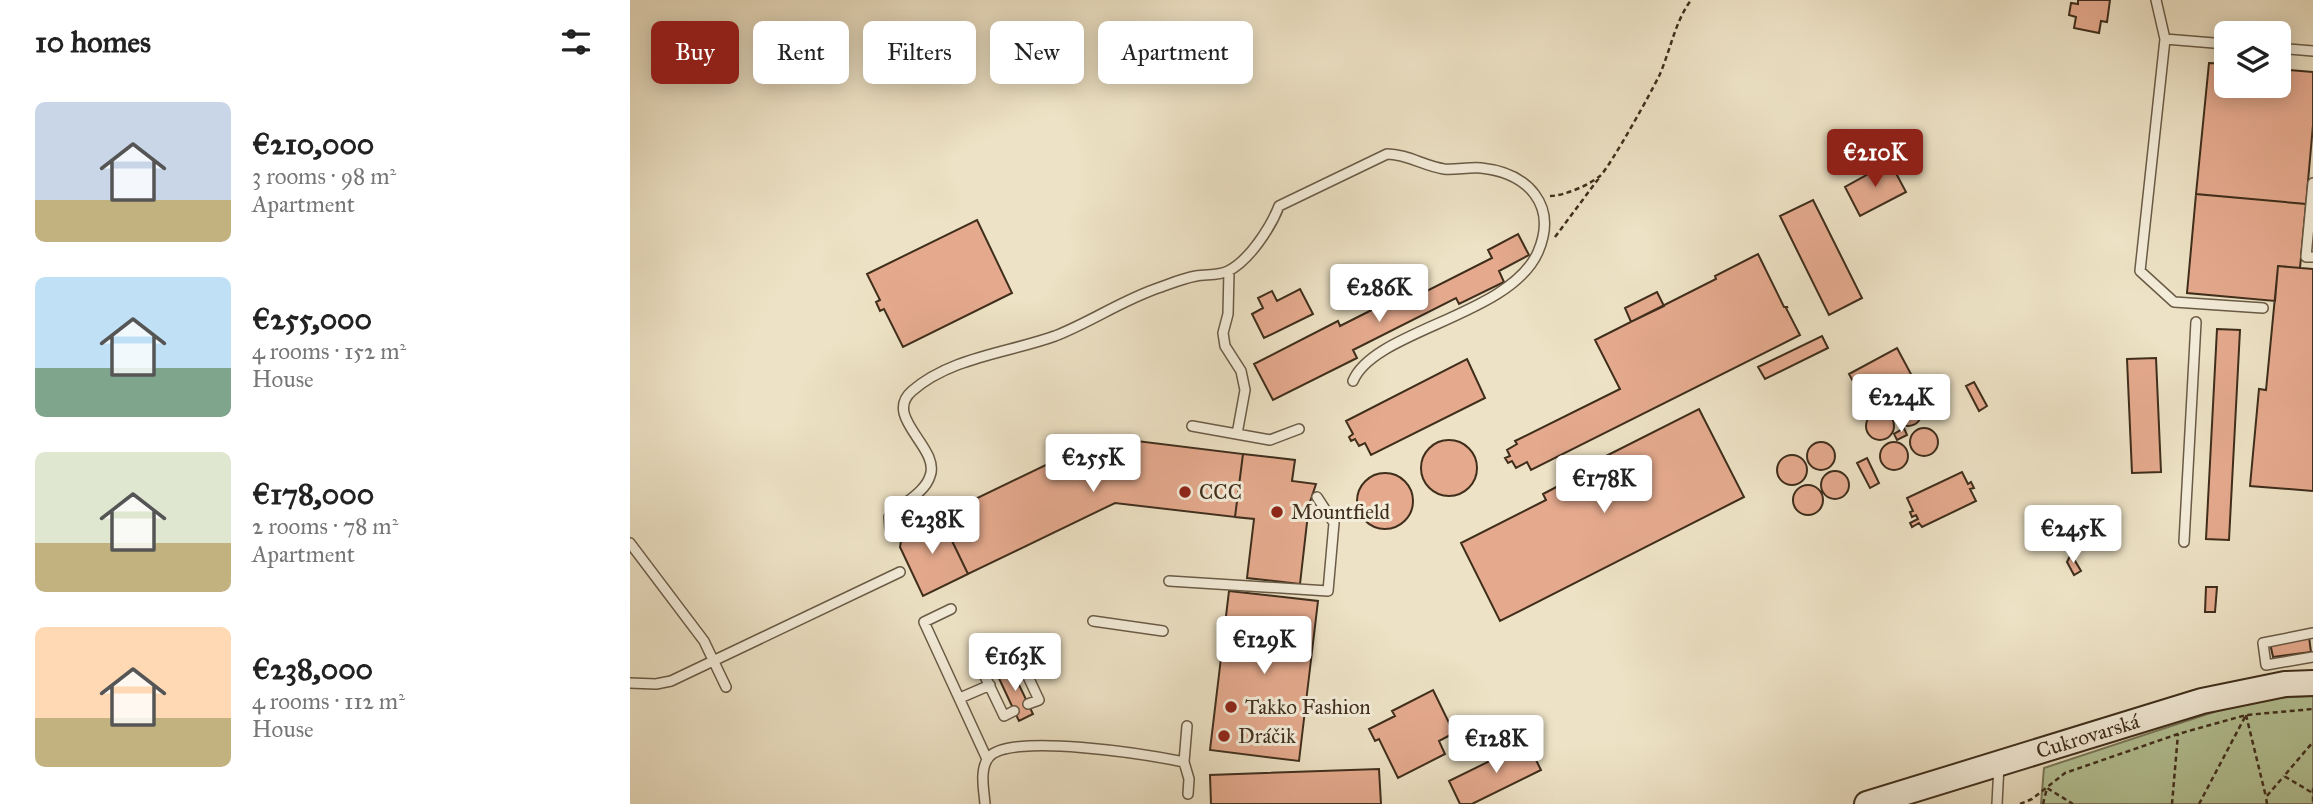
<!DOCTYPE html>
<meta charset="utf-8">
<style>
:root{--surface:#fff;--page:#f2f2f2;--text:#222;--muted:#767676;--accent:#8f2418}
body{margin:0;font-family:"IM FELL Great Primer",serif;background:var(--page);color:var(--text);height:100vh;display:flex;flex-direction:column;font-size:26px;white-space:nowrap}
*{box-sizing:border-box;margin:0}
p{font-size:23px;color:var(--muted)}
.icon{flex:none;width:38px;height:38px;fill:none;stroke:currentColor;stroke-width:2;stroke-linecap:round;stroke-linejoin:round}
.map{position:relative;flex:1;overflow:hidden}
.panel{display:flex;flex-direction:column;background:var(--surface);width:630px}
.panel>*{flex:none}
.banner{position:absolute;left:21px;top:21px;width:665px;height:63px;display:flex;gap:14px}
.buttons{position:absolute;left:1584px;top:21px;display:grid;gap:14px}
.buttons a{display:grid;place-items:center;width:77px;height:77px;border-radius:10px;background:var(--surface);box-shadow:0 4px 18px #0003;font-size:35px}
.price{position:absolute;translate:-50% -60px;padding:0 16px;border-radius:7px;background:#fff;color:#222;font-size:23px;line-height:46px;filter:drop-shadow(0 2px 4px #0008)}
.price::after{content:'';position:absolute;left:50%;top:42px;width:21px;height:16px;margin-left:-10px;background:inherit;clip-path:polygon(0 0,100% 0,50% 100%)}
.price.current{background:var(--accent);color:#fff}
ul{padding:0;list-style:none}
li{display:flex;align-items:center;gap:21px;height:175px;padding:0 35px}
li span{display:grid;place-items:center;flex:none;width:196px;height:140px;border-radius:10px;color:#555}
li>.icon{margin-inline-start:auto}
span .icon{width:84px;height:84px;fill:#fffc;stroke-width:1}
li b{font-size:30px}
h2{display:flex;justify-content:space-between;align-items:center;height:84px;padding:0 35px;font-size:30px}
.chip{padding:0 24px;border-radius:10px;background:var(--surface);box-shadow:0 4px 18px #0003;font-size:24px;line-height:63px}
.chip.current{background:var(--accent);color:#fff}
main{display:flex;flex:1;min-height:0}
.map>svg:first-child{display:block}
</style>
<main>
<section class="panel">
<h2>10 homes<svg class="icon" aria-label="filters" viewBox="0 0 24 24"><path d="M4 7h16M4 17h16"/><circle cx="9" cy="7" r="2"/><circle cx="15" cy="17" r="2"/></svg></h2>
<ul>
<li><span style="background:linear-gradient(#c9d6e8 70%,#c2b280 0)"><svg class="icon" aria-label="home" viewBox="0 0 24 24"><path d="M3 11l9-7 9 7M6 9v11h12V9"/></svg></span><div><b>€210,000</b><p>3 rooms · 98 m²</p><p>Apartment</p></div></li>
<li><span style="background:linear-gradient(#bfe0f5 65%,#7fa58c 0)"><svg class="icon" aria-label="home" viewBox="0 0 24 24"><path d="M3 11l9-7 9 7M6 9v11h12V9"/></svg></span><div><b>€255,000</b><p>4 rooms · 152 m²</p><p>House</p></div></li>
<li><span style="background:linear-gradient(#dfe7d0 65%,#c2b280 0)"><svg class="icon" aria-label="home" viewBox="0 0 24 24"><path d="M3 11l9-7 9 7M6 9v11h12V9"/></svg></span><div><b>€178,000</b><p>2 rooms · 78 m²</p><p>Apartment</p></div></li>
<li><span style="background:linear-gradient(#ffd9b3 65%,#c2b280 0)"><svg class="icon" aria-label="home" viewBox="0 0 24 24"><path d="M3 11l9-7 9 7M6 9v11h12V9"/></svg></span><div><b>€238,000</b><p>4 rooms · 112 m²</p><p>House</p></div></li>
</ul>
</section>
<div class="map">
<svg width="1683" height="804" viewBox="0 0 1683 804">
<rect width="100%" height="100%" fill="#ede2c5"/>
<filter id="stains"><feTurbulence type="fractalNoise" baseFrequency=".00286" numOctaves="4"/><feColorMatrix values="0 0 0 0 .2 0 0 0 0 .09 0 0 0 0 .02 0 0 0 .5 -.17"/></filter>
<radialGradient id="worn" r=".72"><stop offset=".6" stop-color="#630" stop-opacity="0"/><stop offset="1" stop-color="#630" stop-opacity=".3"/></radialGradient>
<path fill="#b4c497" stroke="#7a795a" stroke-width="2" d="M1683,696V804H1411L1414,768L1611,703L1639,698Z"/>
<path fill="#e5aa8e" stroke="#3f2e1c" stroke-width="2" d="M1448,0H1480L1477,22L1471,21L1469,33L1444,28L1446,17L1439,15L1441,3L1448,4Z
M1579,63L1596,64V86H1648V69L1683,72V125L1676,204L1566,194Z
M1260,162L1276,192L1230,216L1215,187Z
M1566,194L1676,204L1670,268L1648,266L1645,301L1557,293Z
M1183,200L1232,298L1199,315L1150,216Z
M347,220L382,293L273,347L254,309L250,311L246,302L250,300L237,274Z
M888,234L899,255L869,271L874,282L829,304L826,298L723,350L727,358L643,400L624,364L708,321L710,326L781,290L785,297L862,258L858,250Z
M1128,254L1154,307H1158L1156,308L1170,335L901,470L897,462L886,468L882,461L878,463L875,458L880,456L877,450L887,444L885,441L990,389L965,340L1086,279L1085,276Z
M1648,266L1683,269V491L1620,486L1629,389L1636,390Z
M670,289L683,314L634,338L622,314L633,308L628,298L642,291L647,301Z
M1027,292L1034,306L1001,322L995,308Z
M1587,329L1610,330L1599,540L1576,539Z
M1192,336L1198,348L1135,379L1128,367Z
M1267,348L1282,376L1234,402L1219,374Z
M1526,358L1531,472L1502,473L1497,359Z
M837,359L855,398L741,455L735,443L729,446L725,439L721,441L719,437L723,434L716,421Z
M1344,382L1357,406L1349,411L1336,386Z
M1264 412a14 14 0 1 1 28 0a14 14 0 1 1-28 0Z
M1069,409L1114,497L870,621L831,543L916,500L913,494L974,462L972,458Z
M1236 426a14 14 0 1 1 28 0a14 14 0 1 1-28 0Z
M1274,428L1277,435L1267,440L1264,434Z
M1280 442a14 14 0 1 1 28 0a14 14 0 1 1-28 0Z
M474,437L613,454L605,517L485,503L338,574L310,516Z
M791 468a28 28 0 1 1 56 0a28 28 0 1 1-56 0Z
M1177 456a14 14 0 1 1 28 0a14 14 0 1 1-28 0Z
M1250 456a14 14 0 1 1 28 0a14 14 0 1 1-28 0Z
M613,454L665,460L662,481L686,484L679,505L670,584L617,578L624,519L605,517Z
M1147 470a15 15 0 1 1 30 0a15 15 0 1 1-30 0Z
M1237,458L1249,483L1240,488L1227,463Z
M1191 485a14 14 0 1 1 28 0a14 14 0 1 1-28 0Z
M1332,472L1338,484L1341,482L1344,488L1340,489L1346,501L1292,527L1289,523L1282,527L1280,523L1288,519L1286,515L1282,517L1280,512L1283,511L1277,498Z
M727 501a28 28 0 1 1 56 0a28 28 0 1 1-56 0Z
M1163 500a15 15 0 1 1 30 0a15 15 0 1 1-30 0Z
M310,516L338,574L293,596L270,547L272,535Z
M1441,554L1451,571L1444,575L1437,562Z
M1576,587H1587L1585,612H1575Z
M599,591L688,601L669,761L580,750Z
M1679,637L1681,652L1643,657L1640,643Z
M380,666L403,714L389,721L366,672Z
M803,690L824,733L809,741L815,754L768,778L749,739L745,741L739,729L765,716L762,711Z
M897,742L911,770L842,804H830L819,781L872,755L871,752L884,745L885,748Z
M749,769L751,804H581L580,775Z"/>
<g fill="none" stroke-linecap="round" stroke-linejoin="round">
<defs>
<path id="lane" d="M1526,0L1535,39
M1596,44L1535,39L1510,271L1544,302L1633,308
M1648,48L1683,51
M1683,183L1676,257H1683
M599,271L598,314L593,333L595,346L611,371L615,390L607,434
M562,426L640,440L669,429
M260,529L259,517C271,504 295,493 300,476C311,448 252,417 282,391C321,357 378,353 425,336C461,322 494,299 531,287C542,283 554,278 566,276C576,274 588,276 598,271C619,261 641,227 649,206L757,154C777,154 794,166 814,169C826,170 839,167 851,168C898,173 928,205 908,252C880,316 744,330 723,381
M1554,542L1566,322
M0,543L74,641L96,687
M539,581L698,591L704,523L687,497
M321,609L294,622L357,759
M463,621L533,631
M1683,633L1633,643L1636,665L1683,657
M0,683L26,684L41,681L270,572
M330,698L360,685
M384,711L374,716L350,666L385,649L409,700L398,704
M557,726L554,762L559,779L558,794
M355,804C354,790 349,769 359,757C380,732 520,755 554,762
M1367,804L1369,765"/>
<g id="secondary">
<path id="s1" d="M1237,804L1572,701L1655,684L1683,683"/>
</g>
</defs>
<use href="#lane" stroke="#6a5b46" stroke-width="12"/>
<use href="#secondary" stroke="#3f2e1c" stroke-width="28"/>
<path stroke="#3f2e1c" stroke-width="2.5" stroke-dasharray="5 3.5" stroke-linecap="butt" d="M920,196C934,196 959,185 970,176C980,167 1023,89 1030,74C1041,48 1045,22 1061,0
M925,237L969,178
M1616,715L1636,797
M1683,788V802
M1681,792L1654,776L1683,742
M1390,804L1402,799L1435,773L1548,734L1616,715L1683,709
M1413,804L1417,788L1443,804
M1542,804L1548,734
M1569,804L1616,715
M1637,804L1636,797L1654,776"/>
<use href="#lane" stroke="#f3ecd9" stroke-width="9"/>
<use href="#secondary" stroke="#f3ecd9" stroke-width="24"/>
</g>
<g fill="#8f2418" stroke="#f3ecd9" stroke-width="2.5">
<circle cx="555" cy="492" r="7"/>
<circle cx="647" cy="512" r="7"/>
<circle cx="601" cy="707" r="7"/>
<circle cx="594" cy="736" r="7"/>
</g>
<g text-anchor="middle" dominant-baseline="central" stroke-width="6" stroke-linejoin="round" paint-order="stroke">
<g font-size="21" fill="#3f2e1c" stroke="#f3ecd9" text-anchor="start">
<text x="569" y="492">CCC</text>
<text x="661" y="512">Mountfield</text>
<text x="615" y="707">Takko Fashion</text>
<text x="608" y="736">Dráčik</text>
</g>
<g font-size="21" fill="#3f2e1c" stroke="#f3ecd9">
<text stroke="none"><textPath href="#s1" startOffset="231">Cukrovarská</textPath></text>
</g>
</g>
<rect width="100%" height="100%" filter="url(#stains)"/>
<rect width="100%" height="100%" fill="url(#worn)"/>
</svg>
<div class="buttons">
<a><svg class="icon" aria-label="layers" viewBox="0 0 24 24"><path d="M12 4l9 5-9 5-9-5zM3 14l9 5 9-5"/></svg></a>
</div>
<b class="price current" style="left:1245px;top:189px">€210K</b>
<b class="price" style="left:749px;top:324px">€286K</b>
<b class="price" style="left:1271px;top:434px">€224K</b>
<b class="price" style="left:463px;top:494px">€255K</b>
<b class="price" style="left:974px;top:515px">€178K</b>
<b class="price" style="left:302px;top:556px">€238K</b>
<b class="price" style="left:1443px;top:565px">€245K</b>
<b class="price" style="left:634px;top:676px">€129K</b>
<b class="price" style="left:385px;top:693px">€163K</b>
<b class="price" style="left:866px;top:775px">€128K</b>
<div class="banner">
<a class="chip current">Buy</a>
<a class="chip">Rent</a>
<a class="chip">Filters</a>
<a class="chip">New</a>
<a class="chip">Apartment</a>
</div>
</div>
</main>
